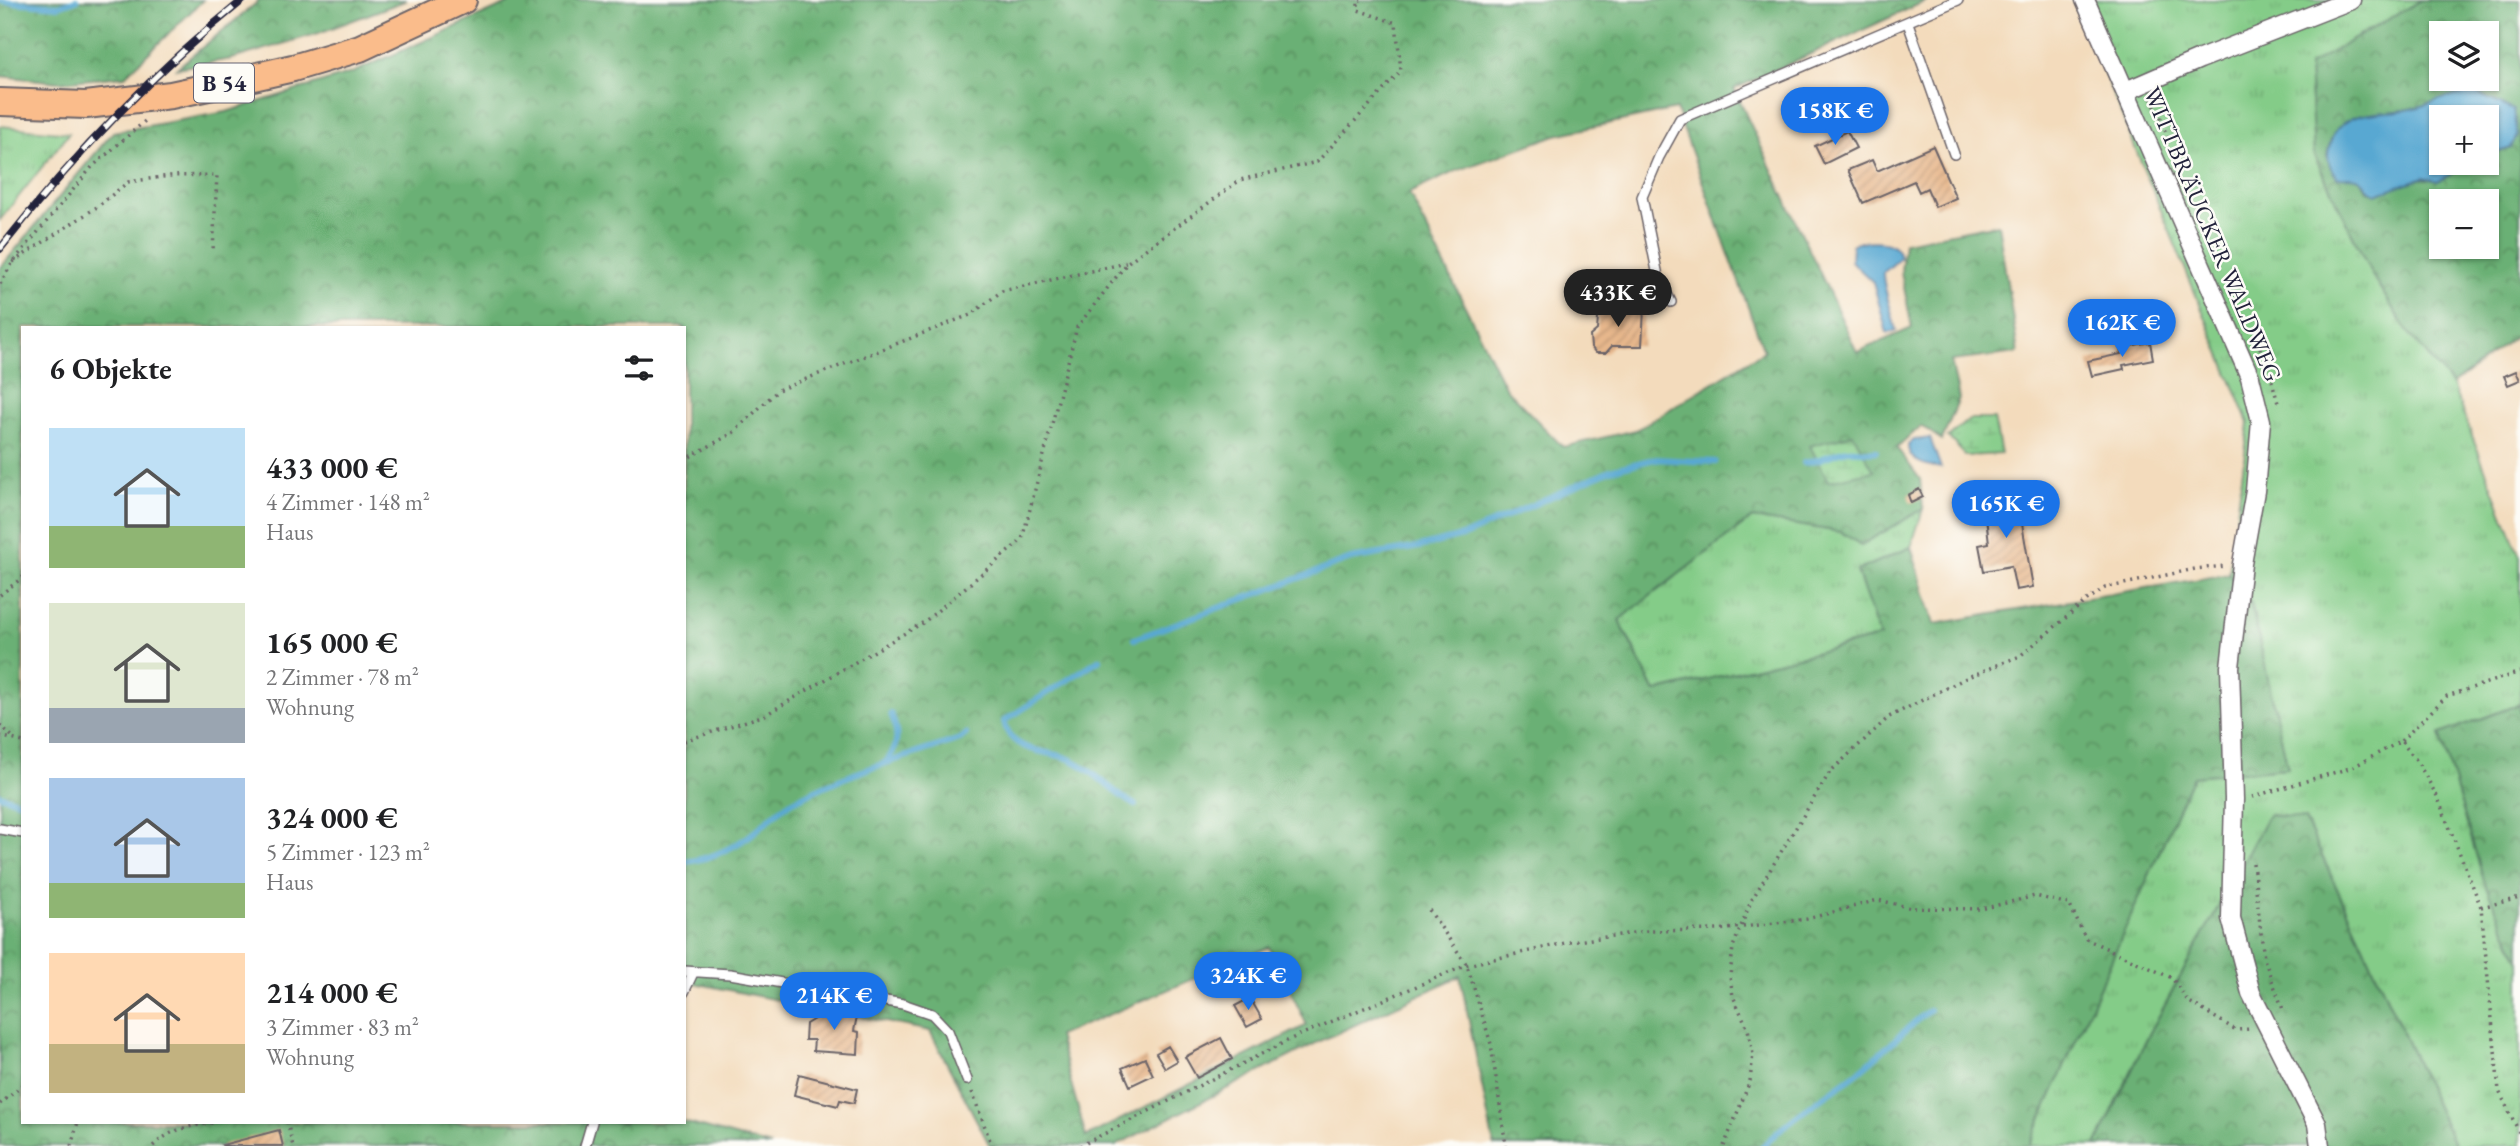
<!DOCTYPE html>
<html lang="de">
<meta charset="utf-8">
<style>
:root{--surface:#fff;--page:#f6f6f6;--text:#202124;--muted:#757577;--accent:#1a73e8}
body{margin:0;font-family:"EB Garamond",serif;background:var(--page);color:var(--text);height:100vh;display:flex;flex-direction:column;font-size:26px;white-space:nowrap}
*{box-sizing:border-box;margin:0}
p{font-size:23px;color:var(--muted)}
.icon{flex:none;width:38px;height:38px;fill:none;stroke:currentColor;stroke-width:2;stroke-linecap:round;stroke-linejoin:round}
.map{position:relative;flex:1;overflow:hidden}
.panel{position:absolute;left:21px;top:326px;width:665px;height:798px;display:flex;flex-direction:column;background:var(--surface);border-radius:0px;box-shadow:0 2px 5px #0004}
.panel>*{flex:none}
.tools{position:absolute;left:2429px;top:21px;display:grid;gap:14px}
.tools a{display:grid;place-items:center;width:70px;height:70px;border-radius:0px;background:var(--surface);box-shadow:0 2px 5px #0004;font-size:35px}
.price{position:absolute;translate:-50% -60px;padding:0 16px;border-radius:24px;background:var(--accent);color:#fff;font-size:23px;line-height:46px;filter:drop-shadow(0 2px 4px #0008)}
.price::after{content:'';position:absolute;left:50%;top:42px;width:21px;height:16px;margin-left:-10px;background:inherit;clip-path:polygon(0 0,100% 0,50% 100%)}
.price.on{background:#222;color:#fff}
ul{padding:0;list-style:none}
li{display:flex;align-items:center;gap:21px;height:175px;padding:0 28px}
li span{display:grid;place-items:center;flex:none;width:196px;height:140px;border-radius:0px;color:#555}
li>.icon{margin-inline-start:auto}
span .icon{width:84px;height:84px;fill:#fffc;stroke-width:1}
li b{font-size:30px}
h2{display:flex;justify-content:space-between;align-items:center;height:84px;padding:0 28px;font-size:30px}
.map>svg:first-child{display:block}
</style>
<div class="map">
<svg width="2520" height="1146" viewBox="0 0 2520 1146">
<defs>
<pattern id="grass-tufts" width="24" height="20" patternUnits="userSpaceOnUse" patternTransform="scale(1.75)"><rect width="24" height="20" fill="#84cc88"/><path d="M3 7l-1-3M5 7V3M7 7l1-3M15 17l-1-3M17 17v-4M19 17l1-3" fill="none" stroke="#72af76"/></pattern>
<pattern id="forest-crowns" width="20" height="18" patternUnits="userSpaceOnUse" patternTransform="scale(1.75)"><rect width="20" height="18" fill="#6bb074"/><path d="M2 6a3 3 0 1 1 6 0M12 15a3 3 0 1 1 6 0" fill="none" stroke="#588f60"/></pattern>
<pattern id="wetland-marsh" width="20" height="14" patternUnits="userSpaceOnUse" patternTransform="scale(1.75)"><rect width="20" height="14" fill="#84cc88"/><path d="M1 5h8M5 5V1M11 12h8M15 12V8" fill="none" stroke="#72af76"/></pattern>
<pattern id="building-hatch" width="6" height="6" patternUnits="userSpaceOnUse" patternTransform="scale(1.75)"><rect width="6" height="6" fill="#e7b78c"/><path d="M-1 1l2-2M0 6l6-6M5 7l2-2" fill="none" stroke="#c69d7a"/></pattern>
</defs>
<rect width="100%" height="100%" fill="#fdfcf7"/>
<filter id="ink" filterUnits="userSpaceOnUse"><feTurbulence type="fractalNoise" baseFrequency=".0143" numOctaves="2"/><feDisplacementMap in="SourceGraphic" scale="14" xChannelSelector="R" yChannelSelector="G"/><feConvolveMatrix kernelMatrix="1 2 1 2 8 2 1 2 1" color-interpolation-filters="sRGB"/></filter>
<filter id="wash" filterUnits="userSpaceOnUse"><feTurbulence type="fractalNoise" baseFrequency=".00686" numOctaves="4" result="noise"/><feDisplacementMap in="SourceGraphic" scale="28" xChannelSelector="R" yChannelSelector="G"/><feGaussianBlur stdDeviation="1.57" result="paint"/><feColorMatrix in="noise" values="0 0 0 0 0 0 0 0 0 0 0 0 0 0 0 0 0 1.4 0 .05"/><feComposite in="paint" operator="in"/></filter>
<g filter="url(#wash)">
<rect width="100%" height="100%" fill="#f3dbbc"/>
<path fill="url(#grass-tufts)" stroke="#537762" stroke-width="2" d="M2074,0H2422L2309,65L2314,155L2372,275L2405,328L2452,385L2520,557V704L2440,734L2486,887L2520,961V1146H2455L2305,819L2269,815L2146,1040L2096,1146H2029L2193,775L2287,768L2251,603L2229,574L2249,423Z
M0,126L69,133L0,220Z
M1923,509L1911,547L1857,571L1880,637L1655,692L1619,619L1752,518L1841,532L1861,545Z"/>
<path fill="url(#forest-crowns)" stroke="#466958" stroke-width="2" fill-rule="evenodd" d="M0,0H203L125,76L59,82L0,76Z
M260,0H407L316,34L232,59L177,68Z
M516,0H1928L1734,89L1857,352L1912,328L1901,272L1904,242L1998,224L2018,353L1951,361L1959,399L1942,440L1921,426L1897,448L1920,479L1923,509L1861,545L1841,532L1752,518L1619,620L1655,692L1880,637L1857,571L1911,547L1934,624L2229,574L2251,603L2288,768L2193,776L2029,1146H1494L1460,976L1316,1043L1115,1146H990L930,1031L684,981V327H23V1122H684L771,1146H0V268L113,132L226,112L352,73ZM1676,109L1764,351L1636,430L1563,447L1506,389L1409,193L1456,171L1556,135ZM1269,947L1307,1025L1086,1137L1058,1036Z
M2422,0H2520V332L2452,385L2405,328L2372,275L2314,155L2309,65ZM2441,33H2487V79H2441ZM2476,93L2496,102L2511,147L2487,155V163H2472L2438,181C2415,174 2397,185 2376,194L2367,190L2362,181L2327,156C2329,146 2331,133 2340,127C2363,109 2393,115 2418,107C2442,100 2449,94 2476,93ZM2441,201H2487V247H2441Z
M2520,704V961L2486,887L2440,734Z
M2268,815L2305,819L2455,1146H2096L2146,1040Z"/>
<path fill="url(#wetland-marsh)" stroke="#537762" stroke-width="2" d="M1969,419H1994L2001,454L1966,456L1948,437Z
M1853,434L1874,471L1828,481L1810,446Z"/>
<path fill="#58a8d2" stroke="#3d6586" stroke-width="2" d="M2476,93L2513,110L2517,136L2511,147L2487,155V117H2441V163H2472L2438,181L2424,177L2376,194C2367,190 2368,187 2362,181C2357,175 2345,178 2337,177C2330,169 2326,159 2329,148C2338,102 2387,118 2419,107C2442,99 2450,94 2476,93Z
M1857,242C1873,241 1898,238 1900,258L1883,273C1882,284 1894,318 1896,331L1887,333L1873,282L1851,261L1852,245Z
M1930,438L1941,468C1927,466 1907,462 1908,445L1914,440Z"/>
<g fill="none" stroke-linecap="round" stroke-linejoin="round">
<path stroke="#58a8d2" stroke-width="6" d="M0,1L59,6L76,0
M1804,463C1820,461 1834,452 1848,450C1858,449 1865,453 1876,451
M1134,639L1351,559L1419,547L1466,535L1610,470L1654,459L1715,462
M1100,659L1004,721C1006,729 1008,735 1014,740C1028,752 1050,752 1067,758C1093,768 1110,792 1135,805
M885,763C899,747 899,734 891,714
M0,795L23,803
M684,862C707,860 729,850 748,837C766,824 778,807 799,798C850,772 906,757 960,739L966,734
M1763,1146C1791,1117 1826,1096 1858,1072C1882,1053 1904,1030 1929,1010"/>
</g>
<g id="blocks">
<path fill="url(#building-hatch)" d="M1847,131L1856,148L1824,164L1815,146Z
M1933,146L1956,198L1935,207L1927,188L1919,192L1914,181L1863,203L1848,170L1872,160L1877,171Z
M1599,307L1644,309L1642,346H1612L1606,353H1596L1591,347L1590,336L1597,330Z
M2150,342L2153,359L2123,365L2124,369L2092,376L2088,361L2121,354L2120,348Z
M2516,371L2520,380L2508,385L2504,376Z
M1919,489L1923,497L1911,503L1908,495Z
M2017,495L2033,587L2016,590L2011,566L1984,571L1979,545L1989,543L1984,500Z
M1250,998L1262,1019L1247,1027L1235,1006Z
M831,1009L858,1011L854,1031L859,1032L858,1054L813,1051L814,1040H805L806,1024Z
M1221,1038L1232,1059L1197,1078L1185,1057Z
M1168,1046L1177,1061L1165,1068L1156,1053Z
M1145,1058L1153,1075L1130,1086L1122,1068Z
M799,1074L857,1089L854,1103L840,1100L838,1106L794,1095Z
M279,1130L283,1146H223L222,1145Z"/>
</g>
</g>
<g filter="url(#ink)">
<use href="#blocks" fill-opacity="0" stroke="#6b6368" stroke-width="2"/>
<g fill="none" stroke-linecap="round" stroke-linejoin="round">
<defs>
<path id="lane" d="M1908,23L1954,154
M1671,302L1658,276L1642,197L1659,157L1680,119L1958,0
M0,829L23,833
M684,971L730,974L903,1004L932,1014L948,1031L967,1080
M684,992L693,973
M585,1146L592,1122"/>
<path id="street" d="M2085,0L2250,377L2261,421L2255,491L2242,564L2230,667L2234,799L2231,918L2251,993L2317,1124L2320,1146
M2126,91L2200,59L2351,0"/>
<path id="primary" d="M0,102L86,105L171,95L227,83L293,68L360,48L463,0"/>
</defs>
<use href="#lane" stroke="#6b6368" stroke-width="12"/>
<use href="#street" stroke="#6b6368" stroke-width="21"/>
<use href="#primary" stroke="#6b6368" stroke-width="30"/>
<path stroke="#6b6368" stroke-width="3.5" stroke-dasharray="2 5" stroke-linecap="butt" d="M2151,98L2160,115L2168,139
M13,262L97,207L128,182L170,176L217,175L213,251
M0,284L13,262L92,167L145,121
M2257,341L2267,363L2278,403
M684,460L733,433L778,390L970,315L1002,291L1126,263
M0,595L23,577
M0,725L14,738
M0,736L23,742
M684,741L765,715L924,622L1022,540L1077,327L1128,262L1240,180L1317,162L1401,71L1396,23L1358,10V1L1361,0
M2401,741L2447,696L2520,672
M2252,797L2353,767L2401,741L2417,761L2437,796L2481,907L2499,1091L2520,1134
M2253,863L2264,959L2284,1012
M2481,907L2520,898
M1429,910L1467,965L1491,1044L1506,1146
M972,1092L992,1146
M0,1104L23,1085
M287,1122L293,1146
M71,1146L78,1122
M153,1146C175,1126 190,1127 218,1122
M1080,1146L1295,1037L1467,965L1570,942L1647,931L1719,930L1807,919L1878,900L1912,908L1981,909L2035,896L2069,904L2086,939L2172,978L2188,1001L2236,1030L2250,1029
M1724,1146L1750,1081L1753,1054L1748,1029L1733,996L1730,977L1733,947L1751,901L1830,772L1889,717L1968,677L2020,656L2087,600L2105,588L2195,569L2225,566"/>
<use href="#lane" stroke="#fff" stroke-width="9"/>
<use href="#street" stroke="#fff" stroke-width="18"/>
<use href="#primary" stroke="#fabc8b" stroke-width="26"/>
<defs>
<path id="rail" d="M0,249C71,159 153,72 243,0"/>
</defs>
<use href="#rail" stroke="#22223b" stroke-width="8"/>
<use href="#rail" stroke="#fdfcf7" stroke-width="5" stroke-dasharray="16" stroke-linecap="butt"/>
</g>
</g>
<g text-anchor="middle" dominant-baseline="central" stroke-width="5" stroke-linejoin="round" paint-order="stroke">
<rect fill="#fdfcf7" stroke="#646373" stroke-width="2" x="194" y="63.5" width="60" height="39" rx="5"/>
<g font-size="23" font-weight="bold" fill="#22223b">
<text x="224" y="83">B 54</text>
</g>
<g font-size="24" fill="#22223b" stroke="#fdfcf7">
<text transform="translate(2213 234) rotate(67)">WITTBRÄUCKER WALDWEG</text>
</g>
</g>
</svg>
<div class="tools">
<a><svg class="icon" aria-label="layers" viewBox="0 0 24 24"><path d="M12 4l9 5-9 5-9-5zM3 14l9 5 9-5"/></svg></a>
<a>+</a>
<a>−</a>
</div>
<b class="price" style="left:1835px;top:147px">158K €</b>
<b class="price on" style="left:1618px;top:329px">433K €</b>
<b class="price" style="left:2122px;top:359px">162K €</b>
<b class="price" style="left:2006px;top:540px">165K €</b>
<b class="price" style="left:1248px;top:1012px">324K €</b>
<b class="price" style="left:834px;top:1032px">214K €</b>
<section class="panel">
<h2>6 Objekte<svg class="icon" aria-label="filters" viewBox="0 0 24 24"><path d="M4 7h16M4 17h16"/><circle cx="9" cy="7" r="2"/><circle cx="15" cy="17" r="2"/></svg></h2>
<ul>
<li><span style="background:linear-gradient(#bfe0f5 70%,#8fb573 0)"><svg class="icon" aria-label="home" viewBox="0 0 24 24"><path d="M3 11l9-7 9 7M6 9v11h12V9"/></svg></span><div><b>433 000 €</b><p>4 Zimmer · 148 m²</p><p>Haus</p></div></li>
<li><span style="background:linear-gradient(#dfe7d0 75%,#9aa5b1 0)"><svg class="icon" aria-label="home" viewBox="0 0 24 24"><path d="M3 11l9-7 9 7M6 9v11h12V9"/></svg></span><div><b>165 000 €</b><p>2 Zimmer · 78 m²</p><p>Wohnung</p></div></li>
<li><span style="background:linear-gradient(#a9c7e8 75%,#8fb573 0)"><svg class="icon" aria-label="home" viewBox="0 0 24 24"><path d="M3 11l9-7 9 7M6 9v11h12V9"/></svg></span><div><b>324 000 €</b><p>5 Zimmer · 123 m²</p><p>Haus</p></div></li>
<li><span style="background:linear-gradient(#ffd9b3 65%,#c2b280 0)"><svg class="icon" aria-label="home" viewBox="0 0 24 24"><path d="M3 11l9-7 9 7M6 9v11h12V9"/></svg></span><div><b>214 000 €</b><p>3 Zimmer · 83 m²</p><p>Wohnung</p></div></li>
</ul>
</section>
</div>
